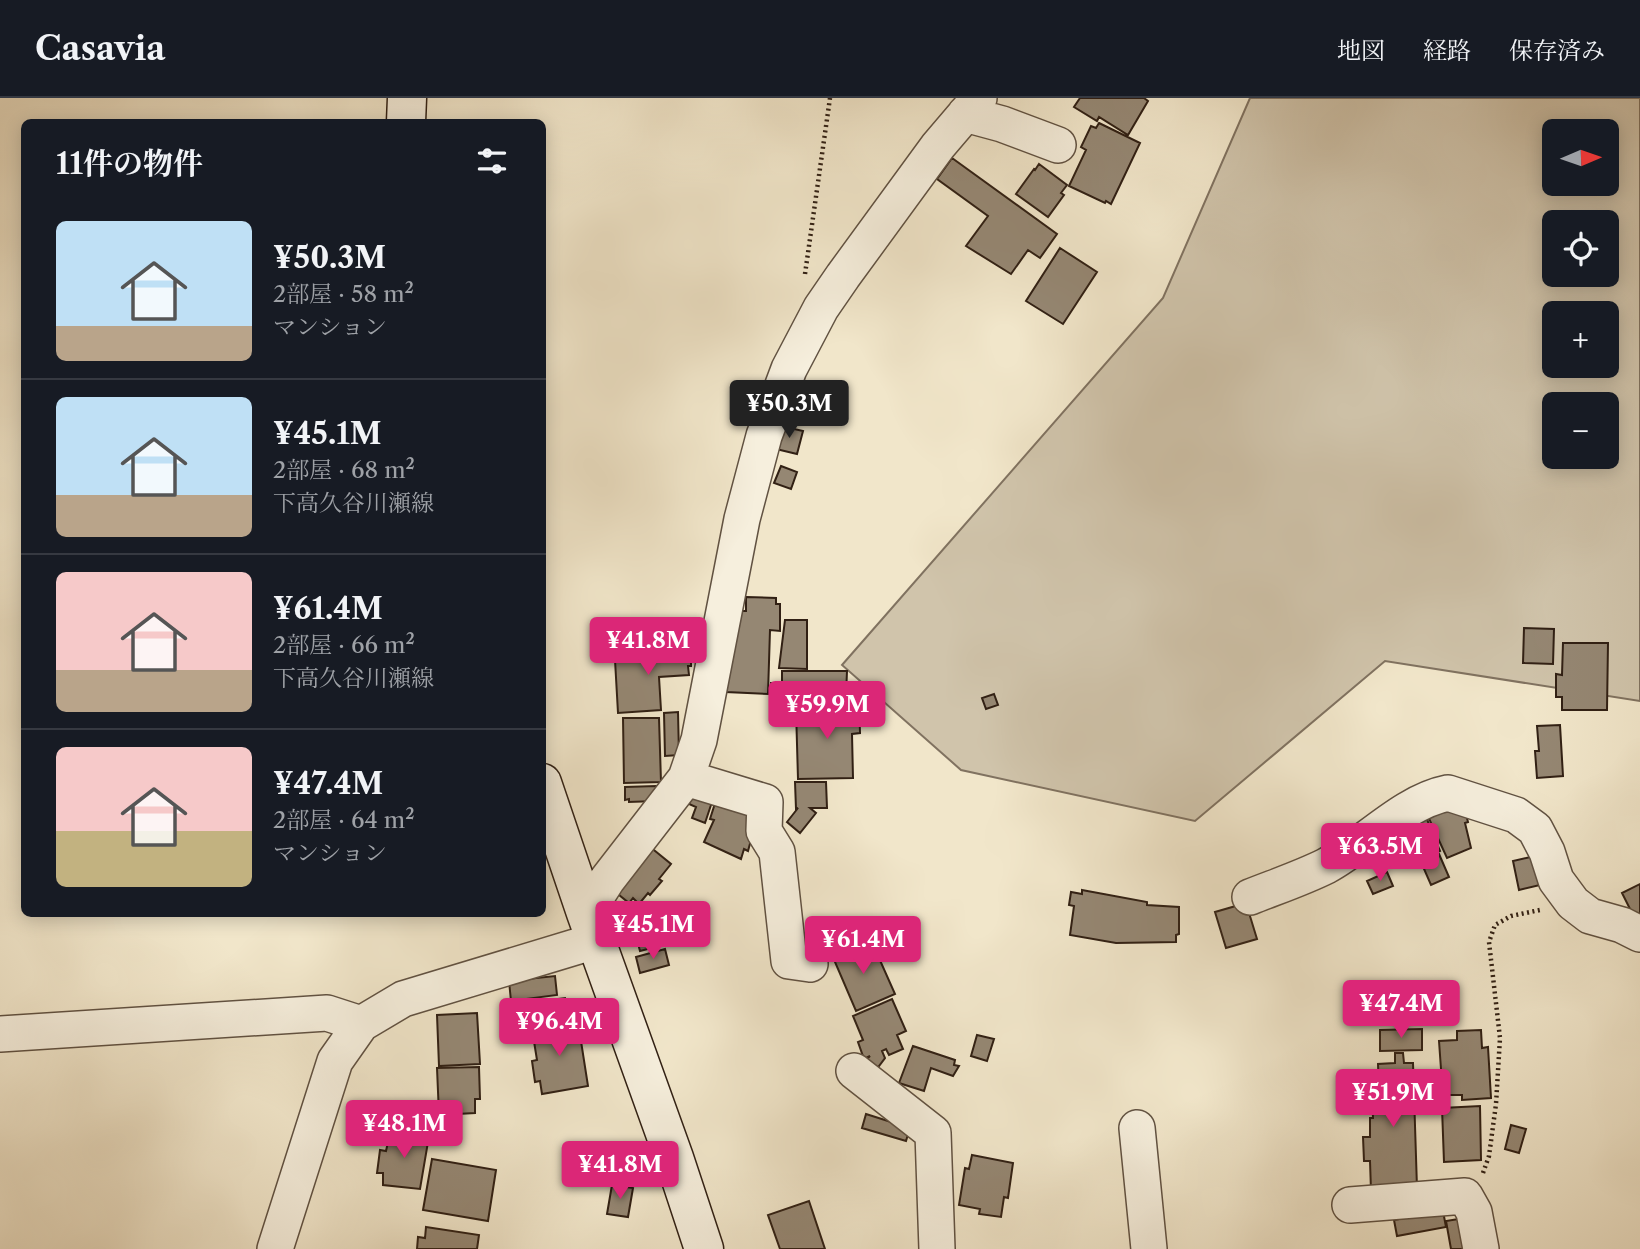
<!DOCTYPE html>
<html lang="ja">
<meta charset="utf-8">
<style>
:root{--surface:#171b24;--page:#20242c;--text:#f1f3f6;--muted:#9ea1a6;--line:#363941;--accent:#db2777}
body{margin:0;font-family:"Libre Caslon Text","Noto Serif JP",serif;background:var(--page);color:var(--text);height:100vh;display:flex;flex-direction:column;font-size:26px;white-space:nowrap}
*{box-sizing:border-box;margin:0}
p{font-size:23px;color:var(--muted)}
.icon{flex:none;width:38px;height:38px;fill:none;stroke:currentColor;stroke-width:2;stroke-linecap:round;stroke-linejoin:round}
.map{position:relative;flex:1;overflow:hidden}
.sheet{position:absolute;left:21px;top:21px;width:525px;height:798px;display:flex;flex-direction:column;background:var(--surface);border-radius:10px;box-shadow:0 4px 18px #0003}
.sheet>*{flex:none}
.needle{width:46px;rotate:88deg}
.fabs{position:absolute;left:1542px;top:21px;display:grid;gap:14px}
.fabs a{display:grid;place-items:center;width:77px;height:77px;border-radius:10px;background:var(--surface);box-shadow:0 4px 18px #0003;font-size:35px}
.price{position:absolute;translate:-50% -60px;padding:0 16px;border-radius:7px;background:var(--accent);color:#fff;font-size:23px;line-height:46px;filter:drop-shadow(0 2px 4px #0008)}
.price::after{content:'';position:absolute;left:50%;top:42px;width:21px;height:16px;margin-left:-10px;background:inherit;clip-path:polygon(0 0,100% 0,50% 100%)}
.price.on{background:#222;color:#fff}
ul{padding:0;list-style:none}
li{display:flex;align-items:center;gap:21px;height:175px;padding:0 35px}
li+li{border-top:2px solid var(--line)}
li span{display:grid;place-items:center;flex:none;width:196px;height:140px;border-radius:10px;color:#555}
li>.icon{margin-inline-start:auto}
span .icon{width:84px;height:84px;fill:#fffc;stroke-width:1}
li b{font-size:30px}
h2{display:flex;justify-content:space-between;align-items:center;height:84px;padding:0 35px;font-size:30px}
header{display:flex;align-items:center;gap:42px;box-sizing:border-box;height:98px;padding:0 35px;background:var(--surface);border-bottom:2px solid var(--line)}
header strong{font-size:33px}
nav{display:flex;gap:38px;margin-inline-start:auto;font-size:24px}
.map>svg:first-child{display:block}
</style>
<header>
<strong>Casavia</strong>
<nav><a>地図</a><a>経路</a><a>保存済み</a></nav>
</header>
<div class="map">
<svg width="1640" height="1151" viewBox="0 0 1640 1151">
<rect width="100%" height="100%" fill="#f1e6ca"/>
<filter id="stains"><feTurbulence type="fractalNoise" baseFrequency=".00286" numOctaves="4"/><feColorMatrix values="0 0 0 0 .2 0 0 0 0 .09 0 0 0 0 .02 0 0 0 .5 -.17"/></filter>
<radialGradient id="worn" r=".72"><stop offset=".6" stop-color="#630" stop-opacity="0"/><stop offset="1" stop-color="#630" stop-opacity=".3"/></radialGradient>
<path fill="#d0c4ab" stroke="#807260" stroke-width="2" fill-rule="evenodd" d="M1250,0H1640V603L1385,563L1195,723L961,672L842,567L1163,200ZM1554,33H1606V86H1554ZM1554,124H1606V177H1554ZM1554,215H1606V268H1554ZM1554,306H1606V359H1554Z"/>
<path fill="#958773" stroke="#312014" stroke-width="2" d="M1080,0H1144L1148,3L1128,37L1099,19L1097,23L1074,9Z
M1099,25L1140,45L1111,106L1106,103L1105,105L1069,88L1086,52L1081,49L1091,28L1096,30Z
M952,60L1057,136L1040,160L1028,152L1011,176L966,148L988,118L937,81Z
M1039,66L1067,87L1061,95L1064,97L1048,119L1016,96L1034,71L1035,72Z
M1060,150L1097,174L1063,226L1026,203Z
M781,328L803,333L797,356L776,351Z
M781,368L797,374L791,391L774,385Z
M746,499L776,500V506H780V533L770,532L768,596L726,594L738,513H746Z
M785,522H807V571L779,570Z
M1524,530L1554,531L1553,566L1523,565Z
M1563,545H1608L1607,612H1562V599H1556V576L1562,577Z
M691,549V568H688L689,577L659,579L661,612L618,615L615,562L636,560L635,553Z
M782,573H847L846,598H838V608H793V619H771V585H782Z
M994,596L998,607L986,611L982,600Z
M840,600H859L860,635L852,636L853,680L798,681L796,611L841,610Z
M678,614L679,657L665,658L664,615Z
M623,620H659L661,684L624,685Z
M1560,627L1563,678L1537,680L1535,653H1539L1537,628Z
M795,684H826L827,710H810L816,715L800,735L787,724L798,710L796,711Z
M656,688V703L629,704V701L625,702V689Z
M695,692L714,698L705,725L692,720L696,709L689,706Z
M717,699L759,712L748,753L744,751L741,761L704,744L714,722L710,721Z
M1463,705L1468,724L1465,725L1471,750L1447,760L1426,714Z
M1426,719L1440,753L1425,759L1422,752L1391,766L1379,739Z
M649,748L671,766L659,781L662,783L650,797L648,795L639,806L633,800L629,805L613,792Z
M1439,756L1449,779L1431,787L1421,764Z
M1535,758L1540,787L1519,792L1513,763Z
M1387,774L1393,788L1373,796L1367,783Z
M1640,786V828L1639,829L1622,795Z
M1082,792L1147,804V807L1179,809V836L1176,837V844L1116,845L1070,837L1074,808L1069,807L1071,794L1082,796Z
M1246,805L1257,841L1226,850L1215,814Z
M659,833L663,847L640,853L636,838Z
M864,842L873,862L879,860L895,896L856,913L832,857Z
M665,851L669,867L640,875L636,859Z
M555,878L557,897L511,903L509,883Z
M565,900L568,921L536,925L533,904Z
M892,901L906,933L897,937L903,951L889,957L886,951L882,953L885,960L876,972L865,963L870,958L864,961L858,944L863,942L853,918Z
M477,915L480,966L439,968L437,917Z
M578,924L588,988L542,996L540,983L535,984L532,963L537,962L532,931Z
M1422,931V952L1380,953V932Z
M1481,932L1482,950L1488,949L1491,1000L1462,1002V997H1448L1447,984L1442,985L1439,943L1457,942V933Z
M977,937L994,941L987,963L971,958Z
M913,948L955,962L954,967L959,968L953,978L931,970L924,993L899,985Z
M1395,955H1403L1404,965H1413L1417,1090L1371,1093L1370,1063H1364L1363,1039H1370V1020H1373L1372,994H1379L1378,966L1395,965Z
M479,969L480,1001H475V1015L439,1017L437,970Z
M1480,1008L1481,1062L1444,1064L1442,1010Z
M866,1016L910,1030L906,1043L862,1030Z
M1511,1027L1526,1031L1519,1055L1505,1051Z
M391,1031L429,1038L420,1091L383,1087V1075H377L380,1052L386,1053Z
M972,1057L1013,1065L1008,1100L1004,1099L1001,1119L979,1116L980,1111L959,1107L965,1070L969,1071Z
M432,1061L496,1072L488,1123L423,1112Z
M612,1087L633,1090L628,1119L607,1116Z
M809,1103L825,1151H780L768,1117Z
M1443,1113L1446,1129L1397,1138L1394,1122Z
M1465,1120L1471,1151H1451L1446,1123Z
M426,1129L479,1137L477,1151H417L418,1139L425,1140Z"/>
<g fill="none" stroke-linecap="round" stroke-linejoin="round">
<defs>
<path id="minor" d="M965,16L1002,26L1058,47
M686,680L765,704L764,733L777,754L789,863L810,866
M1250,799C1275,789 1302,780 1326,768C1365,747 1403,704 1448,695L1516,717L1535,731L1547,754L1556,782L1573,805L1590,818L1622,827L1640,836
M586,815L607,782L686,680L699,642L742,421L764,338L789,271L821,210L843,178L938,48L979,0
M0,936L327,915L361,926
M854,973L933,1035L937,1151
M1137,1030L1149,1151
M1350,1107L1465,1098L1474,1114L1481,1151
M275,1151L335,963L361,926L403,901L595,843"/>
<path id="secondary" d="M406,24L407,0
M542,685L586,815L674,1060L704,1151"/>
</defs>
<use href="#minor" stroke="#615242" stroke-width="38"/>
<use href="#secondary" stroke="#312014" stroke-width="41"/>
<path stroke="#312014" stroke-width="4.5" stroke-dasharray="2 3.5" stroke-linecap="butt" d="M805,176L830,0
M1483,1075L1489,1058L1496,1006L1500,940L1489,844L1495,827L1511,818L1540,812"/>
<use href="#minor" stroke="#f6efdd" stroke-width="35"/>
<use href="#secondary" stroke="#f6efdd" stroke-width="38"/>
</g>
<rect width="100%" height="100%" filter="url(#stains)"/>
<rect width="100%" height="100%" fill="url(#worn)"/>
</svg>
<div class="fabs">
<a><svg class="needle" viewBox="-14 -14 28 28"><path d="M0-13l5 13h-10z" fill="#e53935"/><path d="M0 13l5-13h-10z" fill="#9ea1a6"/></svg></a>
<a><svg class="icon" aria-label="locate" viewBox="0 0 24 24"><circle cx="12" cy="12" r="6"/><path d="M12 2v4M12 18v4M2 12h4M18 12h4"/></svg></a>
<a>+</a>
<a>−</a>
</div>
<b class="price on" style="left:789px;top:342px">¥50.3M</b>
<b class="price" style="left:648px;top:579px">¥41.8M</b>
<b class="price" style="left:827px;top:643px">¥59.9M</b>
<b class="price" style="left:1380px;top:785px">¥63.5M</b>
<b class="price" style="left:653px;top:863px">¥45.1M</b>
<b class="price" style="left:863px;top:878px">¥61.4M</b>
<b class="price" style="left:1401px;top:942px">¥47.4M</b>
<b class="price" style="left:559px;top:960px">¥96.4M</b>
<b class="price" style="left:1393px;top:1031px">¥51.9M</b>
<b class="price" style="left:404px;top:1062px">¥48.1M</b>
<b class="price" style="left:620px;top:1103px">¥41.8M</b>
<section class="sheet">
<h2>11件の物件<svg class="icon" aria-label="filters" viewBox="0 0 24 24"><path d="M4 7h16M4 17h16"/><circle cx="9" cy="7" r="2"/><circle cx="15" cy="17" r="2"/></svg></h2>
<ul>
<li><span style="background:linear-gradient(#bfe0f5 75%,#b9a48a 0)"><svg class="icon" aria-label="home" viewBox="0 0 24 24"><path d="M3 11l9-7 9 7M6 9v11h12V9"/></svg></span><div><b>¥50.3M</b><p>2部屋 · 58 m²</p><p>マンション</p></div></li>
<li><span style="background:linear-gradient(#bfe0f5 70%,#b9a48a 0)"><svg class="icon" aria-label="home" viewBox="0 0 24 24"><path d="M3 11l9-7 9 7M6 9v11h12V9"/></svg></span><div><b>¥45.1M</b><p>2部屋 · 68 m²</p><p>下高久谷川瀬線</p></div></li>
<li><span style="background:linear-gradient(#f6c9c9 70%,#b9a48a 0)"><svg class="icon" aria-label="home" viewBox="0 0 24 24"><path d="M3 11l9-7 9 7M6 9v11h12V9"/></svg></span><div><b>¥61.4M</b><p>2部屋 · 66 m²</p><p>下高久谷川瀬線</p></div></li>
<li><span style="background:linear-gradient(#f6c9c9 60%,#c2b280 0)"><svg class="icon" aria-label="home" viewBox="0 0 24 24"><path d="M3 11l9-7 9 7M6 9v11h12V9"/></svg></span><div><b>¥47.4M</b><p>2部屋 · 64 m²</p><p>マンション</p></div></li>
</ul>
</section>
</div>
